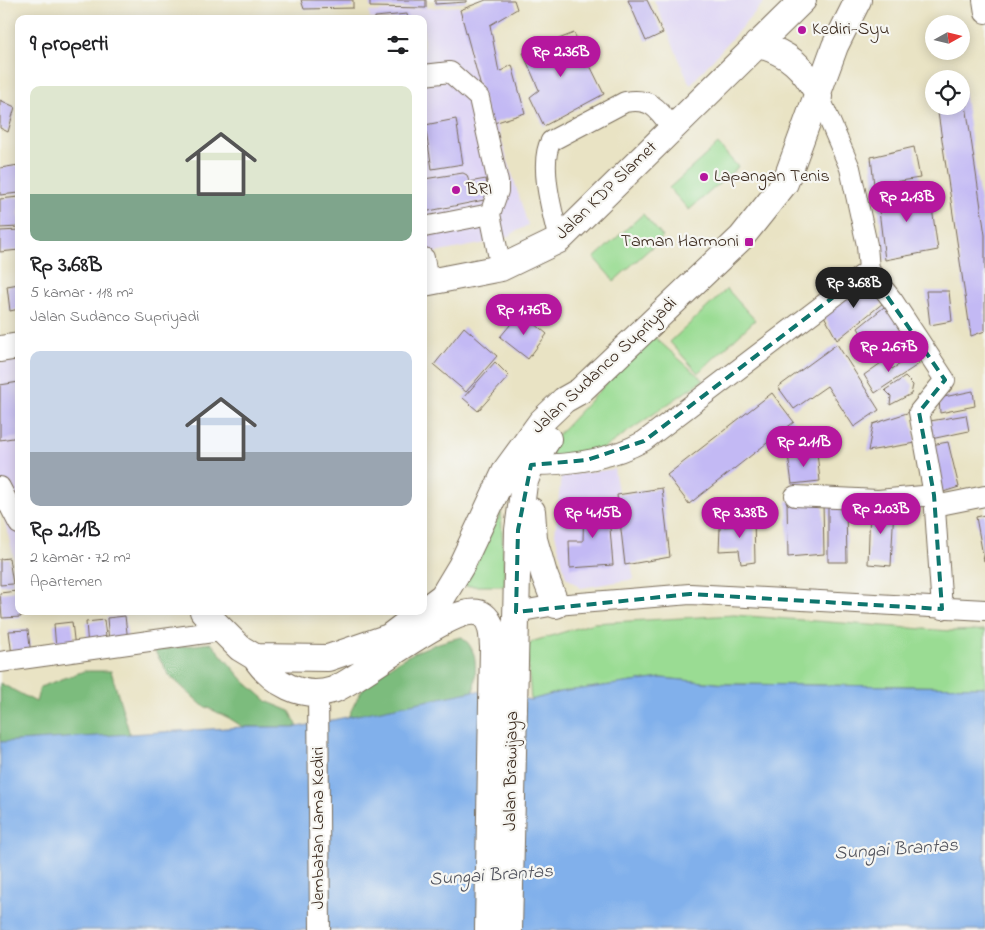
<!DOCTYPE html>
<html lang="id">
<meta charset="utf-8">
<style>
:root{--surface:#fff;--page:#f6f6f6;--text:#202124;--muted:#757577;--accent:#b5179e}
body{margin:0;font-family:"Indie Flower",sans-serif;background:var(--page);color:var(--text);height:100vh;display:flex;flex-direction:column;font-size:19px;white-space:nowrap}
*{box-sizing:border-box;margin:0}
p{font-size:16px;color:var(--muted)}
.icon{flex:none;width:28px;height:28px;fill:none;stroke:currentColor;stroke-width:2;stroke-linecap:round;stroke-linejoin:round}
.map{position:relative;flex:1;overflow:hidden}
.panel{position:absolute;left:15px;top:15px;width:412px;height:600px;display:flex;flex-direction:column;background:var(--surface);border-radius:10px;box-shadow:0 2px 12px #0003}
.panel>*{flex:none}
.needle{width:32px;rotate:82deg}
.fabs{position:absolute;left:925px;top:15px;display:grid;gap:10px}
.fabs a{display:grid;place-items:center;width:45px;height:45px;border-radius:50%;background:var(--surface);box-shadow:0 2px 12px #0003;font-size:25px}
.price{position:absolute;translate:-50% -42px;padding:0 11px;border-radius:18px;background:var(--accent);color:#fff;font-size:16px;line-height:32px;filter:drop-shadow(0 1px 2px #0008)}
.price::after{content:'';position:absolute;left:50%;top:30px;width:15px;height:11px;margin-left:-8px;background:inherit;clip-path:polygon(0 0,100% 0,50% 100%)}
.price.active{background:#222;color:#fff}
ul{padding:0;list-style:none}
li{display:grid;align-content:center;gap:10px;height:265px;padding:0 15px}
li span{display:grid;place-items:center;height:155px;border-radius:10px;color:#555}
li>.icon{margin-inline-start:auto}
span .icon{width:90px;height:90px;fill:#fffc;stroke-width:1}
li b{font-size:21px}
h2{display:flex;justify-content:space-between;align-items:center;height:60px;padding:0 15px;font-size:21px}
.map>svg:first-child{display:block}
</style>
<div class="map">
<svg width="985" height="930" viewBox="0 0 985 930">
<rect width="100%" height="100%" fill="#f6f6f2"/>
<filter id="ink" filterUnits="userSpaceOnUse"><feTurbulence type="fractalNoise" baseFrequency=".02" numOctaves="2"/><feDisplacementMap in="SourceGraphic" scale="10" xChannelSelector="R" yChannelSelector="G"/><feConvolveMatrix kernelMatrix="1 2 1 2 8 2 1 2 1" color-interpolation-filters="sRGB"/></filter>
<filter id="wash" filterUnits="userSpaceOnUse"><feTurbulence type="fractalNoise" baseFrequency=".0096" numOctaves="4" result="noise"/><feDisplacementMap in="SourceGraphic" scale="20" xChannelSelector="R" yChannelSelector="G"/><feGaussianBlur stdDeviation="1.12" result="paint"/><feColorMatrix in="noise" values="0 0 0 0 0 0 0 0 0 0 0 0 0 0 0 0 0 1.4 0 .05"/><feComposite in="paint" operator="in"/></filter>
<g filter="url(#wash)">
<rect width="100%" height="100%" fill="#e9e3c4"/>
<path fill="#dfd5f5" d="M654,0H766L690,85Z
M459,6L528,225L501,240L424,255V19H370L369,12Z
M19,360V577L0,503V362Z
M614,469L634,579L581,588L566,577L555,534L561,476Z"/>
<path fill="#9adc93" stroke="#6a8358" d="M718,144L738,167L689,210L669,188Z
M643,214L663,237L614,281L594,258Z
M727,289L755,320L698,373L670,342Z
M652,335L703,380L591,457L554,472L551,442Z
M501,512L505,586H465Z
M734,615L951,631L985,630V687L726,684L661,678L560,692L531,700L527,646L534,641L594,623Z"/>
<path fill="#7bbc7d" stroke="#5b734e" d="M462,637C480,652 475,670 474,691L347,719C353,708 358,693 367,685C393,660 427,644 462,637Z
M211,643L244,681L268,702L290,711L298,727H243L229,718L202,705L169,675L154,650Z
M84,671H111L130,735L0,742V683L36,702L40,687Z"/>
<path fill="#81b0eb" stroke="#5e6d84" d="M661,678L726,684L985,687V930H0V742L243,727H298L474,691L531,700L560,692Z"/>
<g id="blocks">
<path fill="#c3b9f4" d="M301,0H353V8L304,9Z
M370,0H426V8L370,7Z
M435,0H466V2L435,4Z
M486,0H514L517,9L490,25L499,72L512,65L525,113L491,124L460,10Z
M628,0H647L663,33L646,41Z
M407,14L408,19H375V17Z
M574,33L604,94L544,126L530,97L539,90L523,53Z
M961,91H964L985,235V331L971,336L937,106H961Z
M0,100L15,107L8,132L0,128Z
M456,119L463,164L432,169L425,125Z
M914,147L920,178L874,185L871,157Z
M19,165V193L0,195V168Z
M463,173L467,175L469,182L486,179L489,199L424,212V179Z
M929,187L938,250L885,260L877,194Z
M19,197V227L0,228V199Z
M19,230V250L0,252V231Z
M872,280L888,299L837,340L823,314Z
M19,284V309L10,311L7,286Z
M926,291H949L952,321L930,325Z
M889,303L908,336L878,362L858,328Z
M521,312L547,334L528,359L500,337Z
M464,327L497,356L466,392L434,365Z
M837,344L879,410L854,427L827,386L794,409L778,387Z
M915,355L919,364L875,393L864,375L884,361L892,369Z
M495,362L509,376L478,411L463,398Z
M905,377L913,385L911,394L890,405L891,396L885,390Z
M19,382V437L0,440V385Z
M973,391L975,406L940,413L939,398Z
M772,393L794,422L689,504L667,475Z
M910,412L916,443L868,451L873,424Z
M966,415L969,431L931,439L930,421Z
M948,442L959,487L940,493L931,445Z
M817,452L820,481L792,484L788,455Z
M662,488L670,557L625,565L617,495Z
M787,501L823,503L824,554L788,557Z
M596,503L608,504L613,565L570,568L569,541H583L584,504Z
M828,504H846L847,562H828Z
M870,506H894L891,566L868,564Z
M985,515V561H984L976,517Z
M739,516H754L755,562L741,564L739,550L719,551L720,527L739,526Z
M9,558L13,584L0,585V559Z
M17,591L21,617L2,618L0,593Z
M125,616L128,641L109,643L107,618Z
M104,620L107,645L88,647L86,622Z
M72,622L75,648L56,649L54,624Z
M28,630L31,655L12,656L9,631Z"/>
</g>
</g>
<g filter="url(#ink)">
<use href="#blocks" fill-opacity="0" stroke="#786b58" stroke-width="1"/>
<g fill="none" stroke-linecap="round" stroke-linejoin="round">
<defs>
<path id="minor" d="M983,0L985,13
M424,75L450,72L479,98L498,182V191L490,214L501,268
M424,227L490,214
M559,240C553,215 538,164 551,141L625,102C651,97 658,109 672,128
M424,258L428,282
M869,270L893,301L945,380L919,412L934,495L942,609
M531,465C569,465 610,460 644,441L869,270L867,245L850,168L819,96
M0,487L19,524
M795,496L878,500L934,495
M935,506L985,496
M516,612L556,605L690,594L985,610
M0,662L220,631
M318,693L320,930"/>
<path id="major" d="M757,44C790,54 803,66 819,96
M424,283L501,268L559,240L803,0
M0,349L19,346
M532,511L534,539L544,574L556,605
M203,611L240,648L255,657L328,658L389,637L443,596L461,566L506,470L541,422L564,400L580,391L741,238L785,183L835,46L858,0
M255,657C272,683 302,700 333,690C361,680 458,597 483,615C493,622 492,636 493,647L488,930
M509,930L518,530L524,484L531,465L548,439"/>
</defs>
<use href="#minor" stroke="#786b58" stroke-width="22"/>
<use href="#major" stroke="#786b58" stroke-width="28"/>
<use href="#minor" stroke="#fff" stroke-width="20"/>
<use href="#major" stroke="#fff" stroke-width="26"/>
</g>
</g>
<path fill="none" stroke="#0f766e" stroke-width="4" stroke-dasharray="10 6" stroke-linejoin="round" d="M869,270L945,380L919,412L934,495L942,609L690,594L516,612L518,530L531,465L587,460L644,441Z"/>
<g fill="#b5179e" stroke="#f6f6f2" stroke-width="2">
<circle cx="802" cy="30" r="5"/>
<circle cx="704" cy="177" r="5"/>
<circle cx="456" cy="190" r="5"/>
<rect x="744" y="237" width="10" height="10" rx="2.5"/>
</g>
<g text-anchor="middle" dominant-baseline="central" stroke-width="4.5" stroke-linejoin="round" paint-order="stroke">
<g font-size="18" fill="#3b2a1e" stroke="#f6f6f2" text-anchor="start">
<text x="812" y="30">Kediri-Syu</text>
<text x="714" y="177">Lapangan Tenis</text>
<text x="466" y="190">BRI</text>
<text x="739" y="242" text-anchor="end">Taman Harmoni</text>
</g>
<g font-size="18" fill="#3b2a1e" stroke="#f6f6f2">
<text transform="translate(607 191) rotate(-44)">Jalan KDP Slamet</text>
<text transform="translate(605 366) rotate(-43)">Jalan Sudanco Supriyadi</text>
<text transform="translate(512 771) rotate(-89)">Jalan Brawijaya</text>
<text transform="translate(319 828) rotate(-90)">Jembatan Lama Kediri</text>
</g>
<g font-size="19" font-style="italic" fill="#50525c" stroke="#f6f6f2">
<text transform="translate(896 850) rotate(-4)">Sungai Brantas</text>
<text transform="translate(491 876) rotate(-4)">Sungai Brantas</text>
</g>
</g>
</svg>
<div class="fabs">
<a><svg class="needle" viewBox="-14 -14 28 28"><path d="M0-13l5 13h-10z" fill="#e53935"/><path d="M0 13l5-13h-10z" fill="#757577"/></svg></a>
<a><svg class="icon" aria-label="locate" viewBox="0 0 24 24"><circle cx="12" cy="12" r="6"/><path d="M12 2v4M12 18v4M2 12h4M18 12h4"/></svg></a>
</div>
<b class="price" style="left:561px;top:78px">Rp 2.36B</b>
<b class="price" style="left:907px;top:223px">Rp 2.13B</b>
<b class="price active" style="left:854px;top:309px">Rp 3.68B</b>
<b class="price" style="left:524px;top:336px">Rp 1.76B</b>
<b class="price" style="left:889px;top:373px">Rp 2.67B</b>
<b class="price" style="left:804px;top:468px">Rp 2.11B</b>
<b class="price" style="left:881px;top:535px">Rp 2.03B</b>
<b class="price" style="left:593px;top:539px">Rp 4.15B</b>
<b class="price" style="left:740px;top:539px">Rp 3.38B</b>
<section class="panel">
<h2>9 properti<svg class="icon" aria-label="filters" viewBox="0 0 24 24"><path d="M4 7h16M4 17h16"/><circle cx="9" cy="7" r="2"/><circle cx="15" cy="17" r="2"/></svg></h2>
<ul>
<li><span style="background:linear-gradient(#dfe7d0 70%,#7fa58c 0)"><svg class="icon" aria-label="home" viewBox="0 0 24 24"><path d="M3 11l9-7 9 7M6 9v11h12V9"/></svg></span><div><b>Rp 3.68B</b><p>5 kamar · 118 m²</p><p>Jalan Sudanco Supriyadi</p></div></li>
<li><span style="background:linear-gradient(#c9d6e8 65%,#9aa5b1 0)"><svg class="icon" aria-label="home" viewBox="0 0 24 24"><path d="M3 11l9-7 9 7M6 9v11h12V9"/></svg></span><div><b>Rp 2.11B</b><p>2 kamar · 72 m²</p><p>Apartemen</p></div></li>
</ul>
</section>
</div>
